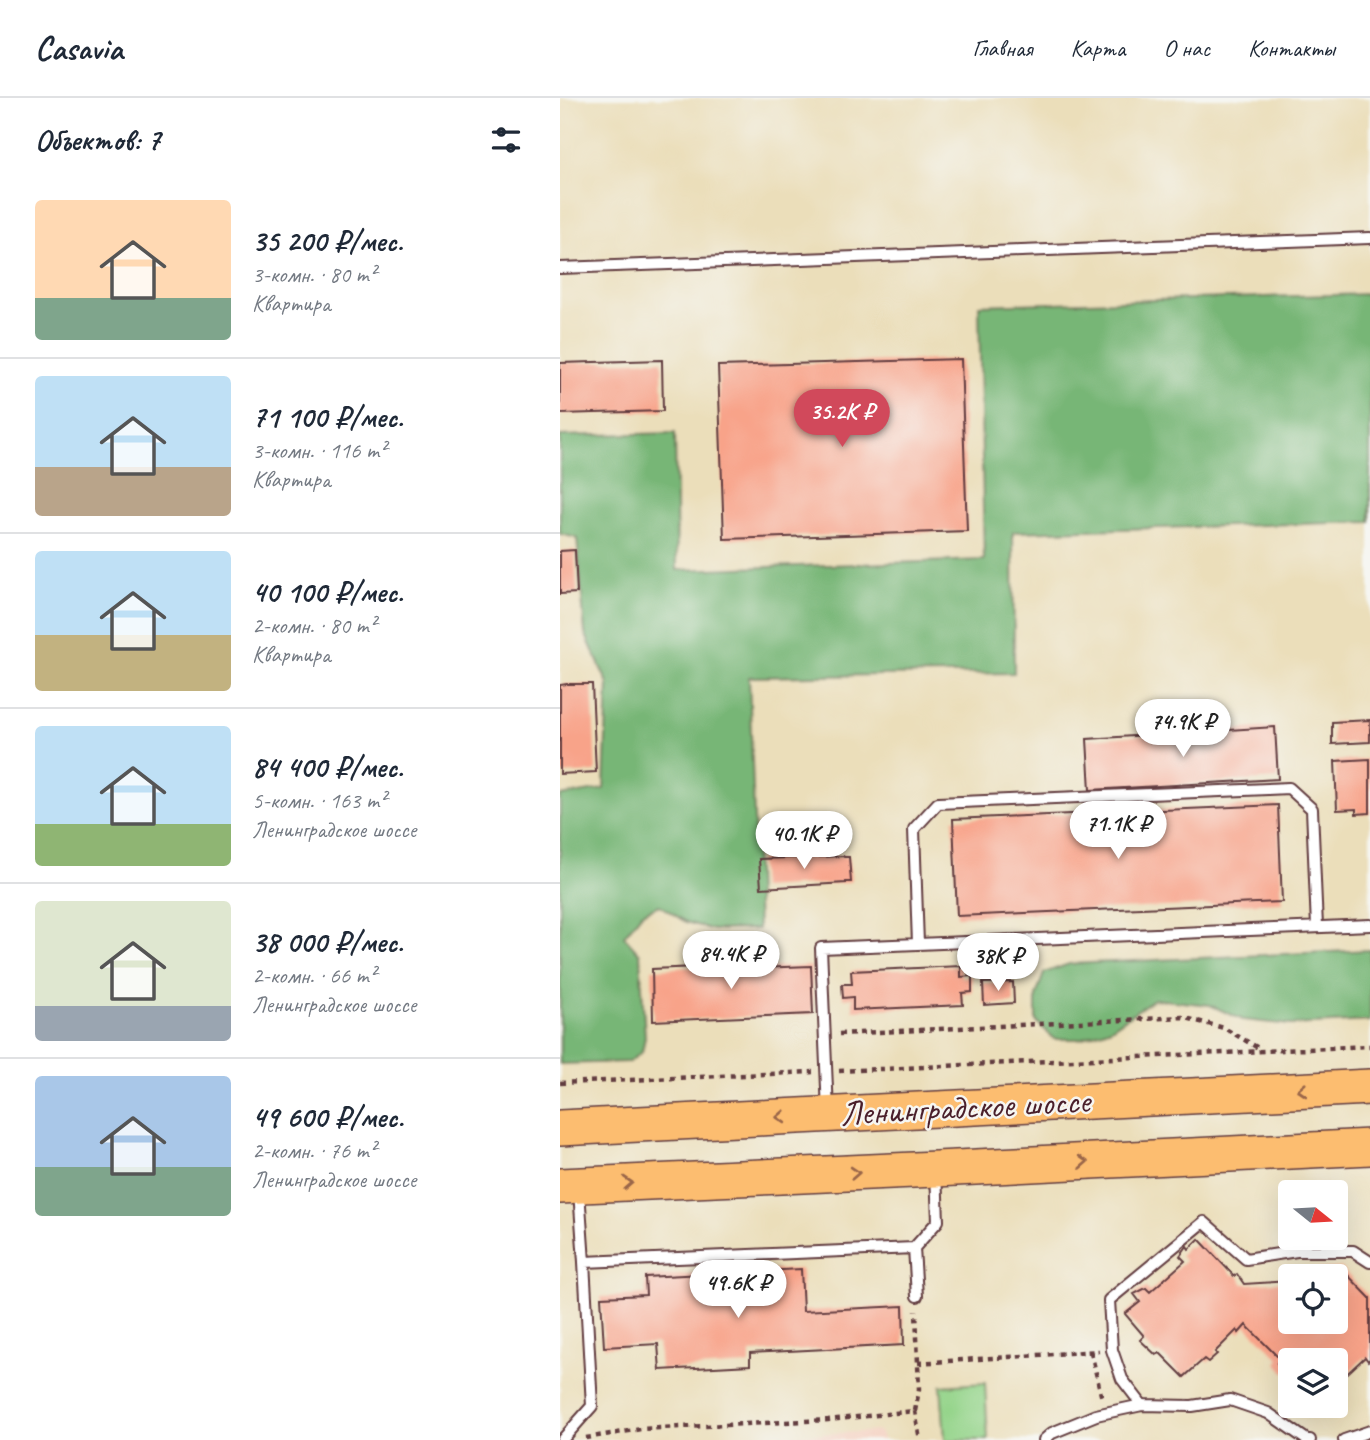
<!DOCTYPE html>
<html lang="ru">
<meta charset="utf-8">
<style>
:root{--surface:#fff;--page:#f6f6f7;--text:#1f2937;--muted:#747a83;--line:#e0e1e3;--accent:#d1495b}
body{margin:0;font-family:Caveat,sans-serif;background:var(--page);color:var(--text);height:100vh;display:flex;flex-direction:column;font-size:26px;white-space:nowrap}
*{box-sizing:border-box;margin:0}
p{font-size:23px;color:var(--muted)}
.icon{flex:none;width:38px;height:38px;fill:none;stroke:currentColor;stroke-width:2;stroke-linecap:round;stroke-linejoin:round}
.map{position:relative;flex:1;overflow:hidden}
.details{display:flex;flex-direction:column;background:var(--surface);width:560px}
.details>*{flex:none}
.needle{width:46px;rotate:108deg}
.fabs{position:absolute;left:718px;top:1082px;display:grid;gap:14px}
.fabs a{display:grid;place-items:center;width:70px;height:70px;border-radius:7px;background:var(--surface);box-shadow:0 7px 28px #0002;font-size:35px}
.price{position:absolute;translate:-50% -60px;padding:0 16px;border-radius:24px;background:#fff;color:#222;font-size:23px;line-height:46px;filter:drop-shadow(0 2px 4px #0008)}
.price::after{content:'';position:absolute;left:50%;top:42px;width:21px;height:16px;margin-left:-10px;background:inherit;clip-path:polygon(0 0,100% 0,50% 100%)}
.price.current{background:var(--accent);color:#fff}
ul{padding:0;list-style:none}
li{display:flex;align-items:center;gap:21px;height:175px;padding:0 35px}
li+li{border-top:2px solid var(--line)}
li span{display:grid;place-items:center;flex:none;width:196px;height:140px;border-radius:7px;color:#555}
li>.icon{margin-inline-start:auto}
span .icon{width:84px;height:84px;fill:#fffc;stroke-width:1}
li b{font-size:30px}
h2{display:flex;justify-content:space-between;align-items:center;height:84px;padding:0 35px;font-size:30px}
header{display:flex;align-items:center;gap:42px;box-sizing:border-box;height:98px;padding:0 35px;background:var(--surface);border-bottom:2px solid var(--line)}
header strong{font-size:33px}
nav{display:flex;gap:38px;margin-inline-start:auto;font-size:24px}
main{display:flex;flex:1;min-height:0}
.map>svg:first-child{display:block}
</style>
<header>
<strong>Casavia</strong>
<nav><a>Главная</a><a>Карта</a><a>О нас</a><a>Контакты</a></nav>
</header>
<main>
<section class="details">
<h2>Объектов: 7<svg class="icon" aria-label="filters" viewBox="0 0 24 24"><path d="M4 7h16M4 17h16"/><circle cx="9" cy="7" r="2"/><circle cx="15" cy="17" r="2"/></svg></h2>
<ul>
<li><span style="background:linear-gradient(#ffd9b3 70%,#7fa58c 0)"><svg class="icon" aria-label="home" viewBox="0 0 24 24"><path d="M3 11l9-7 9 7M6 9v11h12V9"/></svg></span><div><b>35 200 ₽/мес.</b><p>3-комн. · 80 m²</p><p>Квартира</p></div></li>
<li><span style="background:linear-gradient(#bfe0f5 65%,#b9a48a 0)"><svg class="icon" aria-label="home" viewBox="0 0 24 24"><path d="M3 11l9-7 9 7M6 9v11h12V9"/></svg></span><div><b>71 100 ₽/мес.</b><p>3-комн. · 116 m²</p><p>Квартира</p></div></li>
<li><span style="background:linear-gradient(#bfe0f5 60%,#c2b280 0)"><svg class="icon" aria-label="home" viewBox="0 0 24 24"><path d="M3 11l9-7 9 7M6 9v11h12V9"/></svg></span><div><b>40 100 ₽/мес.</b><p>2-комн. · 80 m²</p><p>Квартира</p></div></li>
<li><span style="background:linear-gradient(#bfe0f5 70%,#8fb573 0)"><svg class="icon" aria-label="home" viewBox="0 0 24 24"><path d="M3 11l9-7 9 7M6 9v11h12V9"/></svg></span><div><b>84 400 ₽/мес.</b><p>5-комн. · 163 m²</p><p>Ленинградское шоссе</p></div></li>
<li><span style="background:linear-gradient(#dfe7d0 75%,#9aa5b1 0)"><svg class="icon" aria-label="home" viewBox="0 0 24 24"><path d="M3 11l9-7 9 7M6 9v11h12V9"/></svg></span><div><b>38 000 ₽/мес.</b><p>2-комн. · 66 m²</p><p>Ленинградское шоссе</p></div></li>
<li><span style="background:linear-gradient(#a9c7e8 65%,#7fa58c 0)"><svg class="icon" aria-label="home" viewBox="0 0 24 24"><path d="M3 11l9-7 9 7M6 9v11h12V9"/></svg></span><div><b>49 600 ₽/мес.</b><p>2-комн. · 76 m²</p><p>Ленинградское шоссе</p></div></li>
</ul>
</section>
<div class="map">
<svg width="810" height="1342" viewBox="0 0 810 1342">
<rect width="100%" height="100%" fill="#f6f6f2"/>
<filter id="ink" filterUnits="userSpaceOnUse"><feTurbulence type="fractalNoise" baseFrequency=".0143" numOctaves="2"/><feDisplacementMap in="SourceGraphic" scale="14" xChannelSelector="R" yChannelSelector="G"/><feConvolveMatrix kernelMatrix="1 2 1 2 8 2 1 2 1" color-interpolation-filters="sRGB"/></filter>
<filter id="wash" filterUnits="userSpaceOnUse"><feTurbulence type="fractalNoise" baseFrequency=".00686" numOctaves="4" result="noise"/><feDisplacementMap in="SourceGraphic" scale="28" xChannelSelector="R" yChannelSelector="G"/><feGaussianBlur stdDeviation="1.57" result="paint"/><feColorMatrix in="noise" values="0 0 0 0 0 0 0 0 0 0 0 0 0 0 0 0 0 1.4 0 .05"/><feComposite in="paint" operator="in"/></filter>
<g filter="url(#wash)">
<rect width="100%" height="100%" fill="#ebdeba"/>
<path fill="#f5d2c2" d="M319,1333L324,1342H146L157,1341Z"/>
<path fill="#94d48a" stroke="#6f7a5a" stroke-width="2" d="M425,1285L428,1342H385L381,1288Z"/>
<path fill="#77b676" stroke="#606a50" stroke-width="2" d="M810,196V424L453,434L454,575L189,579L198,831L153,832L126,824L99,807L82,815L64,838L80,856L85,939L82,954L69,964L0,966V698L44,691L48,586L25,535L17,440L0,436V338L115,335L117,472L424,462L419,207Z
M810,852V923L731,927L683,922L650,907L594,901L551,930L520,941H494L476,923V898L484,875L509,866Z"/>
<g id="blocks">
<path fill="#f8a389" d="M401,261L407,433L164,441L158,268Z
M102,262L103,313L0,316V265Z
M15,452L17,495L0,496V453Z
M7,586H32L36,674L0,676V587Z
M810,622V644L772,646V624Z
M715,629L718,681L530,692L527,641Z
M810,661V715L796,716V711L777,712L775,663Z
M718,707L722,804L397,818L393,721Z
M283,758L284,759H289L291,784H286V785L201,790L199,761Z
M185,852L186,876L199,875L198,870L251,868L253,916L93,923L92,871L157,868L156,853Z
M401,868V879L412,878V894L402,895L403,907L293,912V899L283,900L282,886H292L291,873Z
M453,884L454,905L424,907L423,885Z
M639,1141L674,1178L677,1176L684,1186L730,1183V1223H775V1178H737L744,1172L781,1170L810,1200V1261L808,1263L805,1259L778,1284L782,1288L775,1294V1262H730V1271L725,1275L717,1265L720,1261L686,1227L679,1235L677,1232L655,1254L657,1256L648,1264L644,1261L624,1279L600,1255L596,1257L580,1242L584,1238L565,1216L580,1204L574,1196L586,1190L590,1194L625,1163L620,1158L627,1148L629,1151Z
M241,1171L243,1213L343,1208L344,1247L190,1255V1267L100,1272L98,1246L44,1249L41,1199L86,1197L85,1179Z"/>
</g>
</g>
<g filter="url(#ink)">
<use href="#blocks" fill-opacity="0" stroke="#623c40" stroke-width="2"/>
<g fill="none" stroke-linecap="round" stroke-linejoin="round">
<defs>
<path id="service" d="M0,170L810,140
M358,846L354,731L378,705L729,690L752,711L757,829
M268,1014L261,850L810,827
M19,1093L24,1164L354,1150L357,1198
M354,1150L378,1123L376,1074
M582,1307L562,1281L552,1252L549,1202L644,1124L686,1161L737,1153H793L810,1164
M2,1342L32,1308L24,1164
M484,1342L492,1335L536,1317L545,1315L582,1307L632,1308L670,1302L708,1315L747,1342H750
M784,1342L810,1333"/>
<path id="primary" d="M0,1030L810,989
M0,1088L376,1071L810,1049"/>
</defs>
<use href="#service" stroke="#623c40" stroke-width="14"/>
<use href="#primary" stroke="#623c40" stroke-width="38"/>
<path stroke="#623c40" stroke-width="4.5" stroke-dasharray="5 5" stroke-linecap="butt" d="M279,936L622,919L664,930L700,951
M279,973L810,948
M0,985L253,974
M531,1254L542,1301
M358,1265L539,1253
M355,1313L359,1292L356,1213
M26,1340L81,1331L268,1322L355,1313L360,1342"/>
<use href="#service" stroke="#fff" stroke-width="10"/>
<use href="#primary" stroke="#fcbd6f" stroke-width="35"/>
</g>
<defs><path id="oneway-chevron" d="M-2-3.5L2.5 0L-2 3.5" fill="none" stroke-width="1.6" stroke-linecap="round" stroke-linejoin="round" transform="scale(1.75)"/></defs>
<g stroke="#9a664a">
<use href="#oneway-chevron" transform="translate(742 992) rotate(177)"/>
<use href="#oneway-chevron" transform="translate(221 1019) rotate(177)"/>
<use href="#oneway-chevron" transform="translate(523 1064) rotate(-3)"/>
<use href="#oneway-chevron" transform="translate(295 1075) rotate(-3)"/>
<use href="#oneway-chevron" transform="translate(68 1085) rotate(-3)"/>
</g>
</g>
<g text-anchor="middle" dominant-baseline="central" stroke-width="5" stroke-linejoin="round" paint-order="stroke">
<g font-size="35" fill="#4a1f2b" stroke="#f6f6f2">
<text transform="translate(405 1009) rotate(-3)">Ленинградское шоссе</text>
</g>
</g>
</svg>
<div class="fabs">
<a><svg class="needle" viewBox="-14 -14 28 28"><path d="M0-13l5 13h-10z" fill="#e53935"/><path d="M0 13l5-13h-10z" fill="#747a83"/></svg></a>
<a><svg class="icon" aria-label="locate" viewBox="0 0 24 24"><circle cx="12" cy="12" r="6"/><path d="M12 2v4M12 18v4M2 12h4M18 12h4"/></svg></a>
<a><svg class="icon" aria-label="layers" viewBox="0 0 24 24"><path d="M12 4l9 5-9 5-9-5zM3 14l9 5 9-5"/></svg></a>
</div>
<b class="price current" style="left:282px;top:351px">35.2K ₽</b>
<b class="price" style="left:623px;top:661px">74.9K ₽</b>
<b class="price" style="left:558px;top:763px">71.1K ₽</b>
<b class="price" style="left:244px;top:773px">40.1K ₽</b>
<b class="price" style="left:171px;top:893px">84.4K ₽</b>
<b class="price" style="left:438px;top:895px">38K ₽</b>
<b class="price" style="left:178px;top:1222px">49.6K ₽</b>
</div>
</main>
